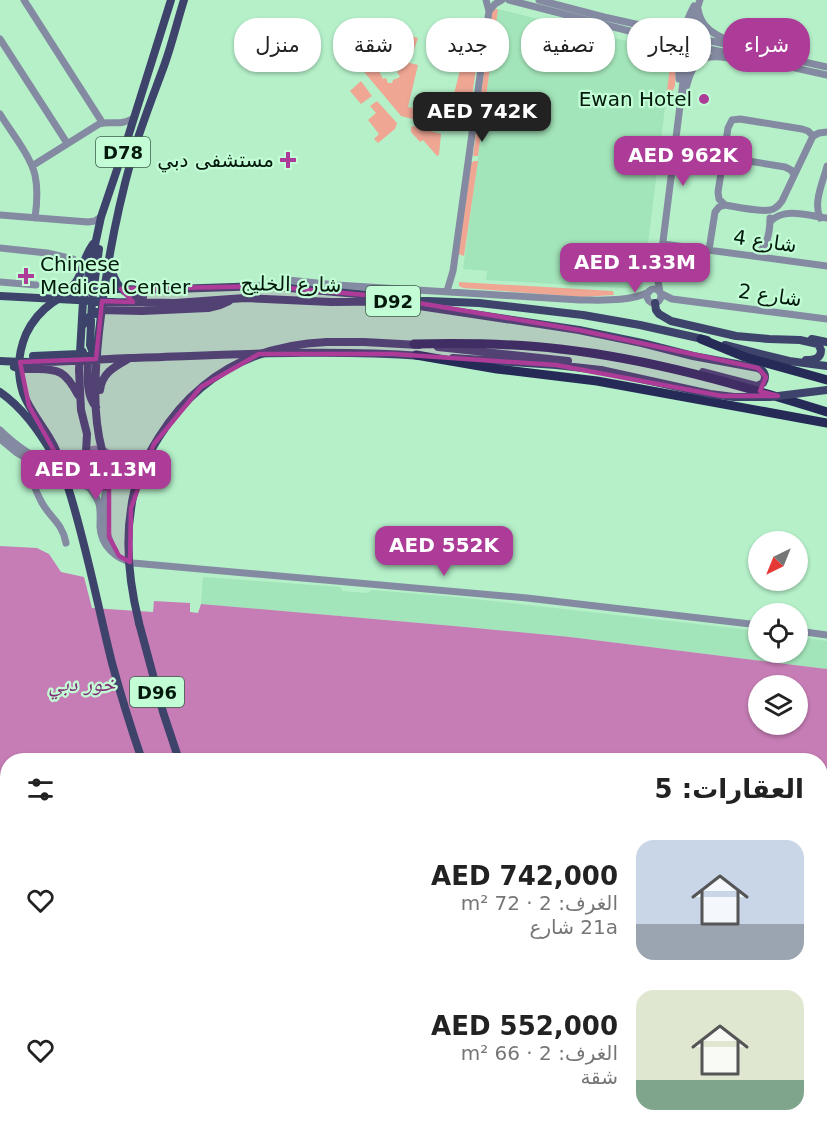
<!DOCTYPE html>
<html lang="ar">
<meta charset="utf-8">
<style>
:root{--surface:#fff;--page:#f2f2f2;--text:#222;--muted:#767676;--accent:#ac3c98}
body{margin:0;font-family:"DejaVu Sans","Noto Naskh Arabic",sans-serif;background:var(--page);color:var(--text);direction:rtl;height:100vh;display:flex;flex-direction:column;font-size:22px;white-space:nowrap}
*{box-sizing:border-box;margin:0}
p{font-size:20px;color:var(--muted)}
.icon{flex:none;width:33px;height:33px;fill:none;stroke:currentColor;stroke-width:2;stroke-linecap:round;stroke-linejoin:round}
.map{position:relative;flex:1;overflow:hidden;direction:ltr}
.details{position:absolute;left:0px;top:753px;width:828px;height:386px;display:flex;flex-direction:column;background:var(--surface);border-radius:24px 24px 0 0;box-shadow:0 2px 4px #0004;direction:rtl}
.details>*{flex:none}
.hud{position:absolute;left:18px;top:18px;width:792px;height:54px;direction:rtl;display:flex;gap:12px}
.needle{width:39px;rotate:223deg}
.tools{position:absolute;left:748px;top:531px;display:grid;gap:12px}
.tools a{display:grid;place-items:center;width:60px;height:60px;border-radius:50%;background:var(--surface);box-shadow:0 2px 4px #0004;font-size:30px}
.price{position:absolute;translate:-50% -51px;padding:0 14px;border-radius:12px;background:var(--accent);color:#fff;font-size:20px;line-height:39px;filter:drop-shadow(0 2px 3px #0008)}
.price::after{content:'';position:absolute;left:50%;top:36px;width:18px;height:14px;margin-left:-9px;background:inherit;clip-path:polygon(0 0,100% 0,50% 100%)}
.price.on{background:#222;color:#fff}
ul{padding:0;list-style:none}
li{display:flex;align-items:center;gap:18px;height:150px;padding:0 24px}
li span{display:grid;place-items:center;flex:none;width:168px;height:120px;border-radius:18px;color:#555}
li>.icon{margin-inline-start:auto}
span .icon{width:72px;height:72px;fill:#fffc;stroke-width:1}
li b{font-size:26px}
h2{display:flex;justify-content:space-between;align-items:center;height:72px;padding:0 24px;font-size:26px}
.chip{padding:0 21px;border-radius:24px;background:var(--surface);box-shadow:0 2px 4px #0004;font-size:21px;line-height:54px}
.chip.on{background:var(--accent);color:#fff}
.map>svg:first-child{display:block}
</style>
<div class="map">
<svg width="827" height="1138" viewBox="0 0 827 1138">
<rect width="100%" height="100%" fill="#b5f0c9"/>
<path fill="#a3e5ba" d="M498,9L672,52L643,283L642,287L640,289L486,280L487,271L463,269Z
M203,577L340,587L343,591L367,593L372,590L456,597L759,631V652H798V637L827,641V669L570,637L454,626L201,604Z
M7,975V1124L0,1127V976Z"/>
<path fill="#efa794" d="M496,9H498L478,156H473L492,11Z
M383,28L418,38L411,58L405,57L402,54L407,50L400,38L395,41L394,39L388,42C385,38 381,34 383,28Z
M470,30L481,33L468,125L464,130L449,127L447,122Z
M334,36L345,38L368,64L367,67L370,69L376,65L383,79L386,78L388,83H392L393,80L400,77L397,72L399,70L396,65L402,61L418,65L408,107L434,113L436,109L444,111L441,126L401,116Z
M673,56L676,60L675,86L669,97H666L671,59H673Z
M361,81L372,96L361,104L350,91Z
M377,101L397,123L395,129L378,143L374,139L379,134L368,120L376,113L370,106Z
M414,126L441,134L439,155L437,156L423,140L420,142L411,132V127Z
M474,161H478L464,256L458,254L471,163Z
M459,282L613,291L614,295L582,297L463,288L459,286Z"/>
<path fill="#c67db5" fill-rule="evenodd" d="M0,546L37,548L49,554L61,572L84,577L92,608L153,612L154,601L190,603V612L198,613L201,604L454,626L570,637L827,669V920L820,919V760H8V919L0,920ZM759,686H798V724H759Z"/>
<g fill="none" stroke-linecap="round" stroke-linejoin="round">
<path stroke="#848aa1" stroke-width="7" d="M24,0L102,122
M509,0L637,33L827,75
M539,0L604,17L827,67
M698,9C701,29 716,35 733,43
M489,11L495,4L502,0
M0,39L67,143
M656,42C667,45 675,47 679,59
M679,79C678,55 682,27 694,6
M685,92C692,66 696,52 728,58
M0,114C11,132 30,155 35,175C38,189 37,204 35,218
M813,136L819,133L827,132
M722,164L728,160L736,159L785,167L791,170L794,175
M32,166L99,124C113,120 118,127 134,118
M725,205L719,199L718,192L728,128L732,120L740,119L802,129L808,131L813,136
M725,205C736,207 760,212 770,210C776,209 779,205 782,201L813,136
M0,215L88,222L95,221L101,217
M820,218C813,202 823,182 827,166
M771,221C785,207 809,216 827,218
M663,244L827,266
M0,248L47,253L73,259
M709,250L715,212L719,207L725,205
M752,256C767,251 770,232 770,218
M288,280L336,285L580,300C602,300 629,302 649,292
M0,282L36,285
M647 296a7 7 0 1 1 14 0a7 7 0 1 1-14 0Z
M447,291L453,271L489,11L486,0
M660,292L658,281L687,50L694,18L700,0
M660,293L672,299L827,319
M0,430C14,444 38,462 58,465C65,466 71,464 77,462
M0,439L17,453L36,464L79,481
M76 469a20 20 0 1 1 40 0a20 20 0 1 1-40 0Z
M26,459C32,466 32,472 33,481C34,487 37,493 40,499C48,517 62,521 66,543
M107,485C106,491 104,497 104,504C103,519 107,538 115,551
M89,487C93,493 97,497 99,504C101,512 100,519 100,527C101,546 116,559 133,563L527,598L759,625
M798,631L827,635
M73,1131L77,1138
M82,1131L87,1138
M219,1131L226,1138
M387,1134L395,1138
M53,1135H60L70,1138
M16,1138L34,1131
M194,1138L203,1131"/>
<path stroke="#3d436b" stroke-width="8" d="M110,262C113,281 122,297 143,297
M173,289L267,286L369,295L382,297
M61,295C88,278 77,266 93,244
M0,296L115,302L175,303L245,298L331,302L428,301L479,303L583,315L640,325L707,340
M655,303L656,310L659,314L671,321L736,336L769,339L800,340L818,344L821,350C821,359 814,360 806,360
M406,304L579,330L642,343L693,356L758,368C765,371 767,377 763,383L757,386L703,372
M82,326L89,317L101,310L142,311L208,308L220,305L229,301
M812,339L827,342
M327,342H364L419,345
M725,345L789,361L827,366
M438,347L568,361
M33,356L79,354L83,352
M88,356C88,373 85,394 96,407
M95,358L90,345L92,301L99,249
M453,358L556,365L601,370
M0,361C43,364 86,360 129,358C226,355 325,349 422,356
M14,367C20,370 26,369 33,369C59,368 66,372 78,395
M100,390C102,373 114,367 128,359
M102,450C92,412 95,371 99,332C105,273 116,214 132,157C141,126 153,96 164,66C172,44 177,22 184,0
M86,452L87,434L81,410L79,370L83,301L101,217L128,137L171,0
M67,484C86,543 97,603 112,663C121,696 131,728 142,760
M139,623L163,712L179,760
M338,1131L342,1138
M366,1131L370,1138"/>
<path stroke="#252a57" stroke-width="9" d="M701,339L745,357L827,380
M414,344C463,343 512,343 560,349C651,359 740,385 827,412
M416,355L497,369L597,381L827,423"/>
<path stroke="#3d436b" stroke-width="8" d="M601,370L710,394L734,397H770L827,390
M0,392C22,407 38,430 52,453
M67,484C63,467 58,451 49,437C40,422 29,409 23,393C17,374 18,353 26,334C38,309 62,291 90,289C101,288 112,289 123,289C140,290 156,289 173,289
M139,623C130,586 125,546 131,509C134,483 145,459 159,437C198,375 254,345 327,342"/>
</g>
<path fill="#ac3c98" fill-opacity="0.2" stroke="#ac3c98" stroke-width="4.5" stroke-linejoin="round" d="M267,286L377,296L579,330L758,368L766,377L760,391L778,396H722L556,365L393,354H259L201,387L154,444L131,508L130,562L119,556L109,537V489L83,484L75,465H62L29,406L20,362L96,359L102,301L133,302L121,289Z"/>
<g fill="#ac3c98" stroke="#c2fdd6" stroke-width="2">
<circle cx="704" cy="99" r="6"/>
<path d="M285 151h6v6h6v6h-6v6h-6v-6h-6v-6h6z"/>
<path d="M23 267h6v6h6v6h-6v6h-6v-6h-6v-6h6z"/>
</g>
<g text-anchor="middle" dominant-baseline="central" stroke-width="4.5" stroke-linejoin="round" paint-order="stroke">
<g fill="#c2fdd6" stroke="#3c5d49" stroke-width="1.5">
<rect x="96" y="137" width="54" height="30" rx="4.5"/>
<rect x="366" y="286" width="54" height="30" rx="4.5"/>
<rect x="130" y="677" width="54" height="30" rx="4.5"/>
</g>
<g font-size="18" font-weight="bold" fill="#03190c">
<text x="123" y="152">D78</text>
<text x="393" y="301">D92</text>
<text x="157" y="692">D96</text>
</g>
<g font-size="20" fill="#03190c" stroke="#c2fdd6" text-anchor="end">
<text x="692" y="99">Ewan Hotel</text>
<text x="274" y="160">مستشفى دبي</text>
<text x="40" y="264" text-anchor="start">Chinese<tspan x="40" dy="23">Medical Center</tspan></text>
</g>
<g font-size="20" fill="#03190c" stroke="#c2fdd6">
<text transform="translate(765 241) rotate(8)">شارع 4</text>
<text transform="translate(291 284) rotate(1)">شارع الخليج</text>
<text transform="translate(770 295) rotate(8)">شارع 2</text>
</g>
<g font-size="21" font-style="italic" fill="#812a72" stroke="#c2fdd6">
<text x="82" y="684">خور دبي</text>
</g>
</g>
</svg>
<div class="tools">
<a><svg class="needle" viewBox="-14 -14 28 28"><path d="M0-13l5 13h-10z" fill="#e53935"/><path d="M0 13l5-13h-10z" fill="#767676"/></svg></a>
<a><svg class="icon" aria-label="locate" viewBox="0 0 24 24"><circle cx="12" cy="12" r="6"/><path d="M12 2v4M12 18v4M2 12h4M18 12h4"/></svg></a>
<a><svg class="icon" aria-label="layers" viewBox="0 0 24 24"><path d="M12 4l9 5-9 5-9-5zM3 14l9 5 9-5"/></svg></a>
</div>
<b class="price on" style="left:482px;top:143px">AED 742K</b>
<b class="price" style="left:683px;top:187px">AED 962K</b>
<b class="price" style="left:635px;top:294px">AED 1.33M</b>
<b class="price" style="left:96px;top:501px">AED 1.13M</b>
<b class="price" style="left:444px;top:577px">AED 552K</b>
<div class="hud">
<a class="chip on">شراء</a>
<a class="chip">إيجار</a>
<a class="chip">تصفية</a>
<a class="chip">جديد</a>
<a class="chip">شقة</a>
<a class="chip">منزل</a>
</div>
<section class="details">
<h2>العقارات: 5<svg class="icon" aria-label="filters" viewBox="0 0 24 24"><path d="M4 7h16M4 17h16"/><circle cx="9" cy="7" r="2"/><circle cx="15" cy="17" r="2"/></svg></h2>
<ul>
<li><span style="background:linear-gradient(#c9d6e8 70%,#9aa5b1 0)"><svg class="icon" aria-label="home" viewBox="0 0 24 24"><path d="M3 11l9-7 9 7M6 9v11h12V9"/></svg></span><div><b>AED 742,000</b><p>الغرف: 2 · 72 m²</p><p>21a شارع</p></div><svg class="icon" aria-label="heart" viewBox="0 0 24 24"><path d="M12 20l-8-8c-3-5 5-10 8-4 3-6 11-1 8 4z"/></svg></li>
<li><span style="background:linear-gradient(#dfe7d0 75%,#7fa58c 0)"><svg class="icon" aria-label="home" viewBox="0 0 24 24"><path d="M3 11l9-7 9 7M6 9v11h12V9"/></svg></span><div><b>AED 552,000</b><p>الغرف: 2 · 66 m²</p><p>شقة</p></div><svg class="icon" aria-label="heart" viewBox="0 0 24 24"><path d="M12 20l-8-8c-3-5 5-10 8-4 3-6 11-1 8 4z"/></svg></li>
</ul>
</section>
</div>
